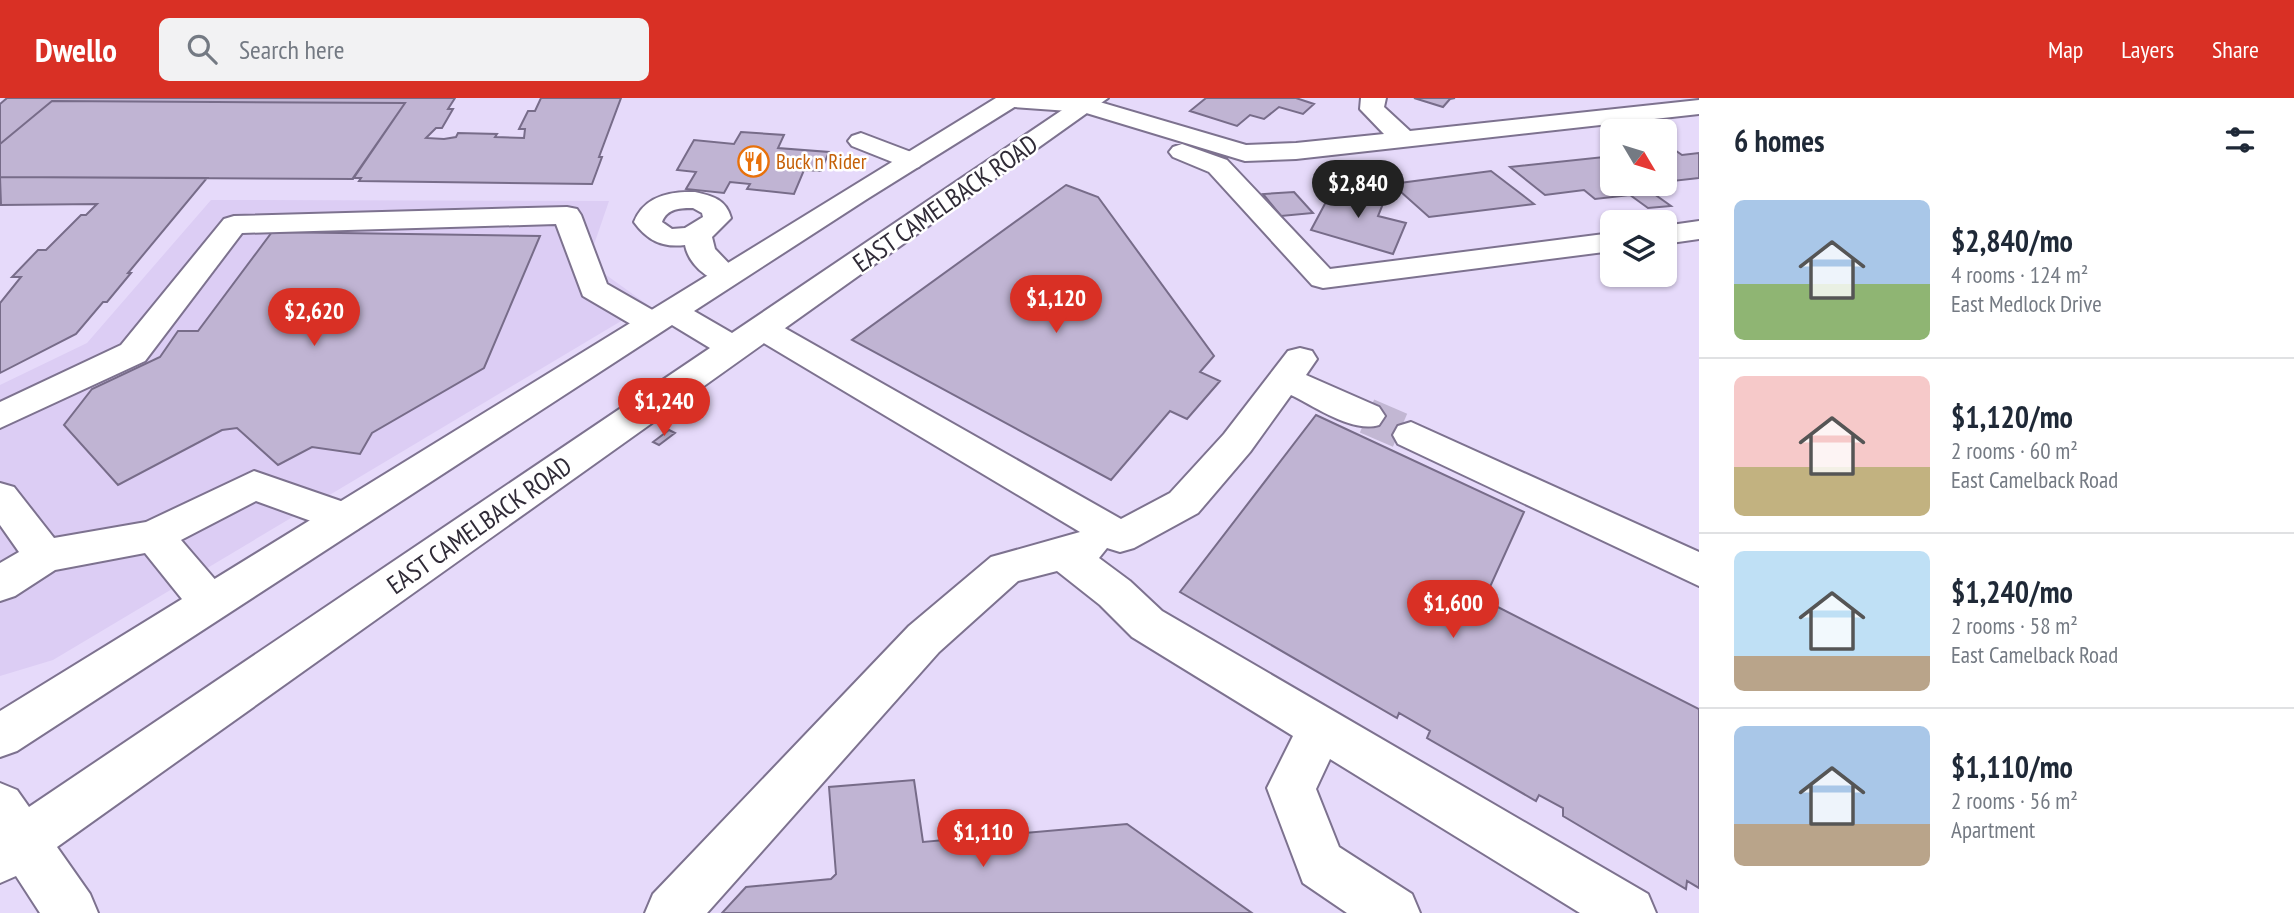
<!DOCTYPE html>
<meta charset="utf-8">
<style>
:root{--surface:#fff;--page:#f2f2f3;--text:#1f2937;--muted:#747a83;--line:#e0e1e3;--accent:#d93025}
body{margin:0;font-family:"PT Sans Narrow",sans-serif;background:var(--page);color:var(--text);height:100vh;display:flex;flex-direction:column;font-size:26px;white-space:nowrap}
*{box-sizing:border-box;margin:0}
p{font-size:23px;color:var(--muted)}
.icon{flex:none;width:38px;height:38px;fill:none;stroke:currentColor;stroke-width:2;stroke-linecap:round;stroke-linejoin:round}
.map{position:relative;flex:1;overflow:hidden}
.details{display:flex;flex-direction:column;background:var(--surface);width:595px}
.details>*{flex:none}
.needle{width:46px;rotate:128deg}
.controls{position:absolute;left:1600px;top:21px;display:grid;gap:14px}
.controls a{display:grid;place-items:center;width:77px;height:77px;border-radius:10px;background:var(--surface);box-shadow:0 2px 5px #0004;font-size:35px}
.price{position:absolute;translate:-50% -60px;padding:0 16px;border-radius:24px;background:var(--accent);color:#fff;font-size:23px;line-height:46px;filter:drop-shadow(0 2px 4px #0008)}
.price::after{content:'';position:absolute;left:50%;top:42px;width:21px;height:16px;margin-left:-10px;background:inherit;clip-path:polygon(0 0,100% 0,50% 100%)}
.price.selected{background:#222;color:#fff}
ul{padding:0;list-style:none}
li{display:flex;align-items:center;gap:21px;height:175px;padding:0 35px}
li+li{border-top:2px solid var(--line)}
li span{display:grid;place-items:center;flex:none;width:196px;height:140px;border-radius:10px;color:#555}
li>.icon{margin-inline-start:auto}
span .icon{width:84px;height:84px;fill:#fffc;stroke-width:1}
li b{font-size:30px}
h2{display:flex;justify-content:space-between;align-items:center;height:84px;padding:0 35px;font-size:30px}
header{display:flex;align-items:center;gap:42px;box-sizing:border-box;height:98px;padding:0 35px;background:var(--accent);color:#fff}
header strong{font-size:33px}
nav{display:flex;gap:38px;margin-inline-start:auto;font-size:24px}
.search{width:490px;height:63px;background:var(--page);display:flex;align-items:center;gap:18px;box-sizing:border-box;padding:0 24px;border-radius:10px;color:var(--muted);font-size:26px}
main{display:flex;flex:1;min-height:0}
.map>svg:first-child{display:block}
</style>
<header>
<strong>Dwello</strong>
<div class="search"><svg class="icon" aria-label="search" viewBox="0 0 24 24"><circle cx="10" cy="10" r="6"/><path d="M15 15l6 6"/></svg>Search here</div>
<nav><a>Map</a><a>Layers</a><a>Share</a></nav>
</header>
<main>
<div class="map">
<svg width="1699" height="815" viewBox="0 0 1699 815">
<rect width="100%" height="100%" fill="#e6dafa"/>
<path fill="#dccdf4" d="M211,102L609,103L588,164L648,207L53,562L0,578V287L87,245Z"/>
<path fill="#c0b4d3" stroke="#776c89" stroke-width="2" d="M7,0H455L448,11H453L442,30H436L426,40L444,41L456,39L458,35L497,36L495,39L524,40L525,31H519L528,13H535L541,0H621L599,59H602L592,86L359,83L361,80H353L405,5L52,3L0,46V6Z
M1206,0H1296L1314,6L1303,16L1279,9L1264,21L1250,17L1237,28L1190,13Z
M1414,0H1455L1450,1L1443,9Z
M52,3L405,5L353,81L0,79V46Z
M741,34L784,37L778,50L829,54L821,73L804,72L794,96L747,91L750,86L730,84L724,95L686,91L696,74L677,72L694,42L734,46Z
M1672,50L1682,57L1699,55V80L1664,84V51Z
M1604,59L1612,65V86H1640L1671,108L1648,110L1630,97L1595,101L1584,92L1545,97L1510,69Z
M1491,73L1534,106L1429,119L1392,86Z
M0,79L207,80L128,175H131L107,204H103L76,236L0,275V205L21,179H12L38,152H46L81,117H86L97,106L1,107Z
M1066,87L1098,99L1214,258L1200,274L1220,283L1187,321L1170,313L1111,382L852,242Z
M1335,87L1385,101L1378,118L1406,125L1393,156L1311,132Z
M1294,94L1313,115L1281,118L1263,96Z
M272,134L540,138L484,270L372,335L360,356L312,349L278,367L237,330L222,332L118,387L64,327L92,291L160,259L178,233H198Z
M1316,317L1524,414L1484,502L1699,611V790L1687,783L1686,791L1563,718V710L1539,697L1536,703L1427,640L1430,633L1399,615L1397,620L1180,494Z
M669,332L675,335L659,347L653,344Z
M914,682L923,744L1127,726L1252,815H722L746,789L831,781L836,776L829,689Z"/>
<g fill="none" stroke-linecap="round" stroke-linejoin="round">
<path stroke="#c2b7d3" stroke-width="36" stroke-dasharray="36 18" stroke-linecap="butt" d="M1367,318L1411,337"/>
<defs>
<path id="minor" d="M998,0H1086L1246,47L1296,45L1384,36L1360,11L1361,0H1386L1384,9L1410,33L1699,2V16L1296,61L1245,63L1083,14L1000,8L996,3Z
M861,35L919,57L923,63L919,69L910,71L852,48L848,43L852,38Z
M1182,46L1227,62L1330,171L1612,135V153L1323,190L1312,187L1209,74L1173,59L1169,54L1173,49Z
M695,94C712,98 726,101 731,120L712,139L715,151L741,178L737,184C716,190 689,169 685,147C662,150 647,142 634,124C644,98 670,93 695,94ZM693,110L702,115L703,119L685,130L672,131L662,124C667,110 681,110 693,110Z
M567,109L577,111L581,117L607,186L663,218L668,225L663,232L652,235L641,232L583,198L556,126L242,135L145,263L0,330V304L121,247L224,121L234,118Z
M1699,123V141L1664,146V128Z
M763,221L774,224L1121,421L1170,395L1224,336L1288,253L1300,250L1312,253L1317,261L1306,277L1379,309L1385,318L1379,327C1352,335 1316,309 1291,297L1250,354L1198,415L1134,450L1120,454L1107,450L1099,460L1130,483L1162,513L1648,796L1656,815H1580L1330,661L1316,691L1339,749L1412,796L1420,815H1347L1303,785L1267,690L1293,638L1132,539L1100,507L1057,473L1018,483L939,554L707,815H645L653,796L909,528L991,459L1080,434L752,238L747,231L752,224Z
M1411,324L1699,454V488L1398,346L1393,337L1398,328Z
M254,373L358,409L363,420L358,431L344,435L256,403L181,442L224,492L230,504L224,516L209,521L194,516L145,455L55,472L15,498L0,503V465L19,454L0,427V385L14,389L54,440L146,424Z"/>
<path id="major" d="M996,0H1025L1021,5L867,101L694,213L732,235L1080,0H1108L57,749L90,796L98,815H40L16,778L0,785V685L17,692L29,709L710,250L672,227L17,653L0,659V613Z"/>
</defs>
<use href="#minor" stroke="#7d728f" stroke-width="4"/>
<use href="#major" stroke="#7d728f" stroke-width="4"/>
<use href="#minor" fill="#fff" fill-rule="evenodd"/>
<use href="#major" fill="#fff" fill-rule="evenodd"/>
</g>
<defs>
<symbol id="restaurant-ring" viewBox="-11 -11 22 22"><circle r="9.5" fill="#fff" stroke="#e8710a" stroke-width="1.5"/><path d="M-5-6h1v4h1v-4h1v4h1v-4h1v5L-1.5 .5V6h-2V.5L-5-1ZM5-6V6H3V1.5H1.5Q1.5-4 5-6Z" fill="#e8710a"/></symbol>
</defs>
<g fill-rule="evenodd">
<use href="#restaurant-ring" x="736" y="46" width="35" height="35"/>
</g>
<g text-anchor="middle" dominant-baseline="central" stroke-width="5" stroke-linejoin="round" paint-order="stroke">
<g font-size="21" fill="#c56008" stroke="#fff" text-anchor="start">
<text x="776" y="63">Buck n Rider</text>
</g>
<g font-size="26" fill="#302b37" stroke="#fff">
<text transform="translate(945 105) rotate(-35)">EAST CAMELBACK ROAD</text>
<text transform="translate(479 427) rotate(-35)">EAST CAMELBACK ROAD</text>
</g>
</g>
</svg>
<div class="controls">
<a><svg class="needle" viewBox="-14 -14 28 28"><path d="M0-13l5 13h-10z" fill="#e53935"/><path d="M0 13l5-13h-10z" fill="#747a83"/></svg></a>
<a><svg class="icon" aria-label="layers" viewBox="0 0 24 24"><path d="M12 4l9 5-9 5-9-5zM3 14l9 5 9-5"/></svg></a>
</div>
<b class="price selected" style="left:1358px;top:122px">$2,840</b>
<b class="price" style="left:1056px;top:237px">$1,120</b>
<b class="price" style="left:314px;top:250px">$2,620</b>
<b class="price" style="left:664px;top:340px">$1,240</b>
<b class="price" style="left:1453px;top:542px">$1,600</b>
<b class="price" style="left:983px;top:771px">$1,110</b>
</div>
<section class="details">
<h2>6 homes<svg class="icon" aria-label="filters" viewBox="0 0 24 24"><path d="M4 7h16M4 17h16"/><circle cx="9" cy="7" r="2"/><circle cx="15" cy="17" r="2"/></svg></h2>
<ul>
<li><span style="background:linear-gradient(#a9c7e8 60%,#8fb573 0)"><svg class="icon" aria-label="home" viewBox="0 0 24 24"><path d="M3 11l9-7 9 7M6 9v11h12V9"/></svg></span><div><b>$2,840/mo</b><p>4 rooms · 124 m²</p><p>East Medlock Drive</p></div></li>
<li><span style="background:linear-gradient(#f6c9c9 65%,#c2b280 0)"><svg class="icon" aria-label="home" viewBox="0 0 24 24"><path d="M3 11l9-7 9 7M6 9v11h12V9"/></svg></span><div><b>$1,120/mo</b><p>2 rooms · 60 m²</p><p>East Camelback Road</p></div></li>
<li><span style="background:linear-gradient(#bfe0f5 75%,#b9a48a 0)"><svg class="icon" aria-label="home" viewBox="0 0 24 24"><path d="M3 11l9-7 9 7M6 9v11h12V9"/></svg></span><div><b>$1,240/mo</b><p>2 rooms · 58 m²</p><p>East Camelback Road</p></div></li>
<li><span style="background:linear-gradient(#a9c7e8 70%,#b9a48a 0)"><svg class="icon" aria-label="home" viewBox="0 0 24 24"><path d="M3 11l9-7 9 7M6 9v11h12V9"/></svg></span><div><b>$1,110/mo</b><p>2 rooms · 56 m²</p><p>Apartment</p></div></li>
</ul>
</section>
</main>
